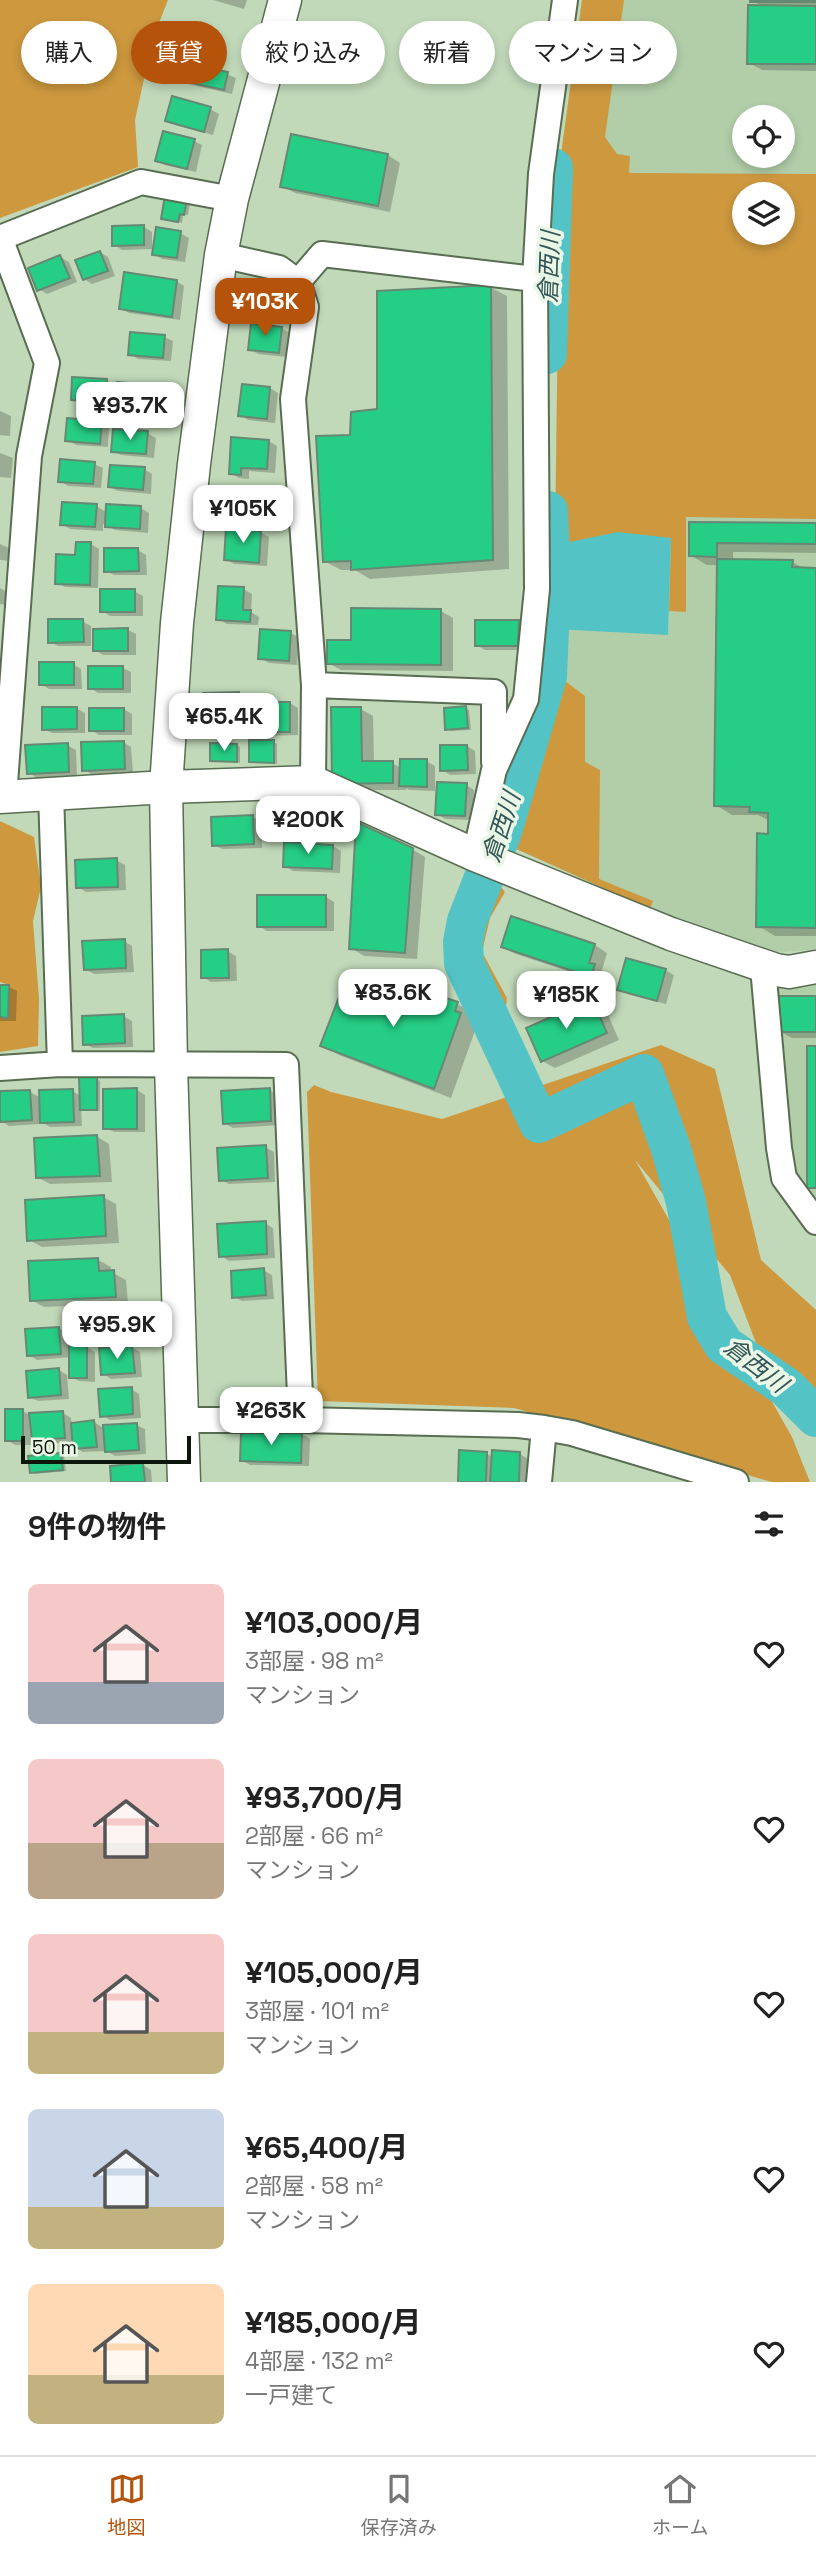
<!DOCTYPE html>
<html lang="ja">
<meta charset="utf-8">
<style>
:root{--surface:#fff;--page:#f2f2f2;--text:#222;--muted:#767676;--line:#e0e0e0;--accent:#b45309}
body{margin:0;font-family:"Space Grotesk","Noto Sans JP",sans-serif;background:var(--page);color:var(--text);height:100vh;display:flex;flex-direction:column;font-size:26px;white-space:nowrap}
*{box-sizing:border-box;margin:0}
p{font-size:23px;color:var(--muted)}
.icon{flex:none;width:38px;height:38px;fill:none;stroke:currentColor;stroke-width:2;stroke-linecap:round;stroke-linejoin:round}
.map{position:relative;height:1482px;overflow:hidden}
.panel{display:flex;flex-direction:column;background:var(--surface);flex:1}
.panel>*{flex:none}
.top-card{position:absolute;left:21px;top:21px;width:775px;height:63px;display:flex;gap:14px}
.tools{position:absolute;left:732px;top:105px;display:grid;gap:14px}
.tools a{display:grid;place-items:center;width:63px;height:63px;border-radius:50%;background:var(--surface);box-shadow:0 4px 10px #0003;font-size:35px}
.scale{position:absolute;left:21px;bottom:18px;width:170px;box-sizing:border-box;padding-left:7px;border:4px solid #0d160b;border-top:0;font-size:19px;line-height:24px;white-space:nowrap;color:#0d160b;-webkit-text-stroke:5px #eaf6e6;paint-order:stroke}
.price{position:absolute;translate:-50% -60px;padding:0 16px;border-radius:14px;background:#fff;color:#222;font-size:23px;line-height:46px;filter:drop-shadow(0 2px 4px #0008)}
.price::after{content:'';position:absolute;left:50%;top:42px;width:21px;height:16px;margin-left:-10px;background:inherit;clip-path:polygon(0 0,100% 0,50% 100%)}
.price.on{background:var(--accent);color:#fff}
ul{padding:0;list-style:none}
li{display:flex;align-items:center;gap:21px;height:175px;padding:0 28px}
li span{display:grid;place-items:center;flex:none;width:196px;height:140px;border-radius:10px;color:#555}
li>.icon{margin-inline-start:auto}
span .icon{width:84px;height:84px;fill:#fffc;stroke-width:1}
li b{font-size:30px}
h2{display:flex;justify-content:space-between;align-items:center;height:84px;padding:0 28px;font-size:30px}
.chip{padding:0 24px;border-radius:32px;background:var(--surface);box-shadow:0 4px 10px #0003;font-size:24px;line-height:63px}
.chip.on{background:var(--accent);color:#fff}
.tabs{display:flex;justify-content:space-around;align-items:center;height:98px;border-top:2px solid var(--line);background:var(--surface);font-size:19px;color:var(--muted)}
.tabs a{display:grid;justify-items:center;gap:4px}
.tabs .on{color:var(--accent)}
.map>svg:first-child{display:block}
</style>
<div class="map">
<svg width="816" height="1482" viewBox="0 0 816 1482">
<rect width="100%" height="100%" fill="#c1d9b9"/>
<path fill="#b2cea9" fill-rule="evenodd" d="M582,0H816V949L784,952L760,950L650,909L505,844L536,739L553,672L560,162ZM744,117H782V156H744ZM744,194H782V233H744Z
M816,980V1209L792,1176L770,984Z"/>
<path fill="#cd983e" fill-rule="evenodd" d="M0,0H168L153,38L135,120L138,167L0,218Z
M582,0H624L605,137L617,154L630,156L629,173L816,174V519L686,517V612L669,611L671,538L555,545L560,162ZM744,194H782V233H744Z
M553,672L585,696V762L600,770L599,879L653,901L650,909L505,844L536,739Z
M0,821L34,837L41,887L33,921L39,999L38,1046L0,1052V1017H8L9,985L0,982Z
M497,882L505,892L490,918L482,952L507,998L505,1015L495,1027L472,1002L463,942L470,911Z
M661,1045L715,1069L761,1260L816,1310V1403L769,1377L730,1275L635,1160L792,1437L810,1482H772L514,1408L318,1401L307,1092L314,1085L331,1092L442,1119Z"/>
<path fill="#54c3c6" d="M618,532L671,538L668,635L555,629V545Z"/>
<path fill="#0003" fill-rule="evenodd" d="M213,0H247L244,9Z
M752,0H816V71L762,70L749,63L763,7Z
M179,41L217,50L225,55L221,72L236,78L232,94L179,82L171,77Z
M210,109L219,114L213,135L175,125L167,120Z
M194,141L202,145L196,172L165,165L157,160Z
M388,155L400,163L390,212L295,193L282,186Z
M186,201L190,203L188,215H183L182,223L163,218Z
M144,227L152,232V249L122,250L114,245Z
M180,233L189,238L185,262L162,259L154,254Z
M100,252L108,257L115,276L92,284L84,279Z
M60,257L69,262L77,282L47,294L39,289Z
M176,281L184,286L180,320L129,313L120,308Z
M490,287L507,296L509,569L370,579L355,570H341L324,561L351,436L379,411Z
M281,328L290,333L287,357L258,354L250,349Z
M164,337L173,341L171,361L138,359L130,354Z
M106,381L115,386L113,406L81,403L72,399Z
M152,387L160,391L159,411L126,409L118,404Z
M270,388L278,393L275,423L248,420L240,415Z
M0,411L11,416L10,436L0,435Z
M101,423L109,428L108,447L76,445L67,440Z
M147,433L156,438L154,458L121,455L113,451Z
M269,441L277,446L275,473L249,471V479L239,478L231,473Z
M0,453L13,458L11,478L0,477Z
M94,464L103,468L101,488L68,486L60,481Z
M144,469L152,474L151,494L118,491L110,487Z
M96,506L108,513L141,508L149,513L148,533L115,530L103,524V531L70,529L62,524Z
M691,524L816,525V553L733,552V561L792,562L805,569H816V936H775L758,926L770,821L758,815H732L716,805L718,565H707L690,555Z
M260,532L269,537L267,566L234,564L226,559Z
M0,544L11,549L10,561L0,560Z
M91,544L99,549L98,588L65,587L57,583L77,557Z
M138,550L146,555L147,575H114L106,571Z
M0,588L7,592L6,605L0,604Z
M243,589L252,594L251,612L259,617L258,625L227,624L218,619Z
M134,591L143,596V616H110L102,611Z
M441,611L453,618V671L341,670L328,663L352,642Z
M82,621L91,626V646H58L50,642Z
M518,622L526,627V650H485L476,645Z
M128,630L136,634V655H103L95,650Z
M290,633L299,637L297,665L269,663L260,658Z
M73,664L81,669L82,689H49L41,684Z
M123,668L131,672V693H98L90,688Z
M239,694L247,699V720H213L205,716Z
M290,703L298,708V735L267,736L259,731Z
M76,708L85,713V733H52L44,729Z
M466,708L469,710L471,730L451,731L447,728Z
M124,709L132,714V735H99L91,730Z
M361,709L373,716L374,763H392L401,768L426,761L435,766V791L409,790L406,788V790H346Z
M123,742L131,747L133,773L93,775L84,770Z
M274,742L277,744V764L251,761Z
M67,745L76,750L77,776L37,778L29,773Z
M237,745L240,747V763L212,760Z
M467,746L475,751L476,774L450,775L442,770Z
M466,785L474,790L473,820L445,819L437,814Z
M283,802L286,804L287,829L269,830L266,828Z
M252,817L261,822L262,848L222,849L214,845Z
M333,846L341,851L340,873L293,871L285,866Z
M412,849L425,857L417,959L364,956L351,948Z
M116,860L125,865L126,890L86,892L78,887Z
M326,897L334,902V931H267L259,926Z
M512,918L595,945L607,953L602,970L607,973L604,983L516,954L503,947Z
M124,941L132,946L134,972L94,974L85,969Z
M227,951L236,956L237,981L211,982L203,977Z
M665,970L674,975L666,1004L628,994L619,989Z
M0,986L9,987L17,991L16,1021H0Z
M405,995L457,1004L474,1013L471,1021L477,1025L451,1098L339,1055L323,1045Z
M816,998V1038H792L779,1031Z
M592,1001L605,1008L619,1040L555,1068L542,1061Z
M123,1016L132,1021L133,1047L93,1048L85,1044Z
M97,1079L100,1081V1111L81,1108L82,1126L50,1127L39,1121V1124L9,1126L1,1121L0,1093L30,1092L41,1098L72,1091L81,1096Z
M137,1090L145,1095V1132H114L105,1127Z
M269,1090L277,1095L279,1125L233,1128L224,1123Z
M96,1136L109,1144L112,1182L50,1184L37,1177Z
M265,1147L274,1152L275,1182L229,1184L221,1180Z
M103,1197L116,1204L119,1243L42,1247L29,1240Z
M265,1223L273,1228L275,1258L229,1261L221,1256Z
M98,1260L111,1267V1272L126,1280L128,1303L44,1307L31,1300Z
M263,1270L272,1275L274,1299L242,1301L234,1297Z
M91,1317L99,1321L100,1344H82L95,1352V1382L79,1381L71,1377V1357L37,1360L29,1355L58,1328L69,1334ZM67,1339L81,1347H68Z
M132,1347L140,1352L142,1377L111,1379L103,1374Z
M59,1370L67,1375L69,1399L38,1401L29,1397Z
M131,1389L139,1394L141,1418L110,1420L102,1415Z
M23,1411L30,1415L63,1413L71,1418L72,1425L94,1422L105,1429L136,1425L145,1429L146,1454L115,1456L107,1451L83,1452L74,1447V1442L42,1444L31,1438V1445H15L7,1440Z
M302,1434L310,1439L309,1466L250,1465L242,1460Z
M61,1454L64,1456L66,1471L35,1474L32,1472Z
M487,1454L493,1457L520,1454L528,1459L527,1482H460Z
M143,1465L151,1470L152,1482H113Z"/>
<g fill="none" stroke-linecap="round" stroke-linejoin="round">
<path stroke="#54c3c6" stroke-width="40" d="M547,354L553,168
M548,511L551,583L547,676L502,832L467,921L463,942L464,963L539,1123L644,1074L671,1149L686,1202L707,1317L724,1345L786,1387L816,1417"/>
</g>
<path fill="#26ce85" stroke="#668974" stroke-width="2" d="M750,0H816V2H750Z
M748,5L816,6V64H747Z
M178,39L217,49L213,69L228,72L224,90L169,78Z
M172,96L211,107L204,132L165,121Z
M163,131L195,139L187,169L155,161Z
M291,134L388,154L378,206L280,187Z
M165,195L187,199L184,215L180,214L178,222L161,219Z
M144,225V245L112,246V226Z
M156,227L181,231L177,258L152,255Z
M100,251L108,271L83,280L75,260Z
M60,255L70,278L37,291L28,268Z
M124,272L177,280L172,317L119,309Z
M491,285L493,560L351,570V561L323,562L316,436L350,435L351,412L377,409V291Z
M251,323L282,327L279,353L248,350Z
M130,332L165,335L163,358L128,355Z
M72,377L107,379L105,402L71,400Z
M117,382L152,385L151,408L116,405Z
M242,384L270,387L267,419L238,416Z
M67,418L102,421L100,444L65,441Z
M113,429L148,431L146,454L111,452Z
M231,437L269,440L267,469L241,468V475L229,474Z
M60,459L95,462L93,484L58,482Z
M110,465L145,467L143,490L108,487Z
M62,502L97,504L95,527L60,525Z
M106,504L141,506L140,529L105,527Z
M689,522L816,523V544L717,543V557L689,556Z
M226,528L261,531L259,563L224,560Z
M76,542H91L90,585L55,584L56,554L75,555Z
M104,548H138L139,571L104,572Z
M717,559L793,560L792,567L816,568V928L756,927L757,833L768,834V813L749,812L750,807L714,806Z
M218,586L244,587L243,610H251L250,622L216,620Z
M100,589H135V612H100Z
M351,608L441,609V665L327,664V640H351Z
M48,619H83L84,642L48,643Z
M475,620H519L518,646H475Z
M128,628V651H93V629Z
M260,629L291,631L289,661L258,659Z
M39,662H74V685H39Z
M88,666H123V689H88Z
M239,692V716L203,717V693Z
M257,702H290V732H257Z
M466,706L468,728L445,730L444,708Z
M42,707H77V729L42,730Z
M331,707H361L362,761H393V783L332,784Z
M89,708H124V731H89Z
M249,740H274V763L249,762Z
M124,741L125,769L82,771L81,742Z
M68,743L69,772L27,774L25,745Z
M210,743L237,744V762L210,761Z
M440,745H467L468,770L440,771Z
M400,759H427V787L399,786Z
M437,782L467,783L465,816L435,815Z
M263,800H283V828L264,829Z
M253,815L254,844L212,846L211,817Z
M356,822L413,848L405,953L349,949Z
M284,842L333,845L332,869L283,867Z
M117,858L118,887L76,888L75,860Z
M257,895H326V927H257Z
M511,916L595,944L589,963L595,964L591,977L501,947Z
M125,939L126,968L84,970L82,941Z
M228,949L229,978H201V950Z
M626,958L666,969L657,1001L617,990Z
M348,974L404,993L407,985L458,1002L455,1011L461,1013L434,1089L320,1046Z
M0,985H9L8,1018L0,1017Z
M778,996H816V1032H778Z
M592,999L607,1033L541,1062L526,1028Z
M124,1014L125,1043L83,1045L82,1016Z
M807,1046H816V1188H807Z
M79,1077H97V1110H80Z
M137,1088V1129H103V1089Z
M270,1088L271,1121L223,1124L221,1091Z
M73,1089L74,1122L40,1123L39,1090Z
M30,1090L32,1120L0,1122V1091Z
M97,1135L100,1176L36,1178L34,1138Z
M266,1145L268,1178L219,1181L217,1148Z
M104,1195L106,1236L27,1241L25,1200Z
M266,1221L267,1254L219,1257L217,1224Z
M98,1258L99,1271L114,1270L116,1297L30,1301L28,1261Z
M264,1268L266,1295L232,1298L231,1271Z
M66,1315H92L93,1340L67,1341Z
M59,1327L61,1354L27,1356L25,1329Z
M69,1345H87V1378H69Z
M132,1346L135,1373L101,1375L99,1348Z
M59,1368L61,1395L28,1398L26,1371Z
M132,1387L133,1414L100,1417L98,1389Z
M5,1409H23V1441H5Z
M63,1411L65,1438L32,1440L29,1413Z
M94,1420L97,1447L73,1449L71,1423Z
M137,1423L139,1450L105,1452L103,1425Z
M241,1432L302,1433L301,1463L240,1461Z
M459,1450L487,1452L486,1482H458Z
M492,1450L520,1452L519,1482H490Z
M61,1453L63,1470L30,1473L28,1456Z
M143,1463L145,1482H111L110,1466Z"/>
<g fill="none" stroke-linecap="round" stroke-linejoin="round">
<defs>
<path id="minor" d="M221,255L279,268L298,282L306,307L293,399L314,685L313,782
M298,282L322,254L535,279
M314,685L494,692V762
M51,794L60,1064
M4,797L29,456L47,363L0,238L141,182L232,199
M475,855L494,770L526,699L537,589L535,279L541,174L565,0
M763,967L779,1148L784,1178L816,1222
M0,1068L60,1064L286,1065L301,1420
M183,1420H301L518,1425L544,1428L539,1482
M544,1428L572,1433L736,1482"/>
<path id="tertiary" d="M0,797L166,787L313,782L475,855L671,934L776,970L789,972L816,967
M184,1482L171,1065L166,787L177,623L194,464L221,255L232,199L285,0"/>
</defs>
<use href="#minor" stroke="#586d51" stroke-width="28"/>
<use href="#tertiary" stroke="#586d51" stroke-width="35"/>
<use href="#minor" stroke="#fff" stroke-width="24"/>
<use href="#tertiary" stroke="#fff" stroke-width="32"/>
</g>
<g text-anchor="middle" dominant-baseline="central" stroke-width="7" stroke-linejoin="round" paint-order="stroke">
<g font-size="24" font-style="italic" fill="#345657" stroke="#eaf6e6">
<text transform="translate(549 267) rotate(-88)">倉西川</text>
<text transform="translate(501 827) rotate(-72)">倉西川</text>
<text transform="translate(756 1365) rotate(38)">倉西川</text>
</g>
</g>
</svg>
<div class="tools">
<a><svg class="icon" aria-label="locate" viewBox="0 0 24 24"><circle cx="12" cy="12" r="6"/><path d="M12 2v4M12 18v4M2 12h4M18 12h4"/></svg></a>
<a><svg class="icon" aria-label="layers" viewBox="0 0 24 24"><path d="M12 4l9 5-9 5-9-5zM3 14l9 5 9-5"/></svg></a>
</div>
<div class="scale">50 m</div>
<b class="price on" style="left:265px;top:338px">¥103K</b>
<b class="price" style="left:130px;top:442px">¥93.7K</b>
<b class="price" style="left:243px;top:545px">¥105K</b>
<b class="price" style="left:224px;top:753px">¥65.4K</b>
<b class="price" style="left:308px;top:856px">¥200K</b>
<b class="price" style="left:393px;top:1029px">¥83.6K</b>
<b class="price" style="left:566px;top:1031px">¥185K</b>
<b class="price" style="left:117px;top:1361px">¥95.9K</b>
<b class="price" style="left:271px;top:1447px">¥263K</b>
<div class="top-card">
<a class="chip">購入</a>
<a class="chip on">賃貸</a>
<a class="chip">絞り込み</a>
<a class="chip">新着</a>
<a class="chip">マンション</a>
</div>
</div>
<section class="panel">
<h2>9件の物件<svg class="icon" aria-label="filters" viewBox="0 0 24 24"><path d="M4 7h16M4 17h16"/><circle cx="9" cy="7" r="2"/><circle cx="15" cy="17" r="2"/></svg></h2>
<ul>
<li><span style="background:linear-gradient(#f6c9c9 70%,#9aa5b1 0)"><svg class="icon" aria-label="home" viewBox="0 0 24 24"><path d="M3 11l9-7 9 7M6 9v11h12V9"/></svg></span><div><b>¥103,000/月</b><p>3部屋 · 98 m²</p><p>マンション</p></div><svg class="icon" aria-label="heart" viewBox="0 0 24 24"><path d="M12 20l-8-8c-3-5 5-10 8-4 3-6 11-1 8 4z"/></svg></li>
<li><span style="background:linear-gradient(#f6c9c9 60%,#b9a48a 0)"><svg class="icon" aria-label="home" viewBox="0 0 24 24"><path d="M3 11l9-7 9 7M6 9v11h12V9"/></svg></span><div><b>¥93,700/月</b><p>2部屋 · 66 m²</p><p>マンション</p></div><svg class="icon" aria-label="heart" viewBox="0 0 24 24"><path d="M12 20l-8-8c-3-5 5-10 8-4 3-6 11-1 8 4z"/></svg></li>
<li><span style="background:linear-gradient(#f6c9c9 70%,#c2b280 0)"><svg class="icon" aria-label="home" viewBox="0 0 24 24"><path d="M3 11l9-7 9 7M6 9v11h12V9"/></svg></span><div><b>¥105,000/月</b><p>3部屋 · 101 m²</p><p>マンション</p></div><svg class="icon" aria-label="heart" viewBox="0 0 24 24"><path d="M12 20l-8-8c-3-5 5-10 8-4 3-6 11-1 8 4z"/></svg></li>
<li><span style="background:linear-gradient(#c9d6e8 70%,#c2b280 0)"><svg class="icon" aria-label="home" viewBox="0 0 24 24"><path d="M3 11l9-7 9 7M6 9v11h12V9"/></svg></span><div><b>¥65,400/月</b><p>2部屋 · 58 m²</p><p>マンション</p></div><svg class="icon" aria-label="heart" viewBox="0 0 24 24"><path d="M12 20l-8-8c-3-5 5-10 8-4 3-6 11-1 8 4z"/></svg></li>
<li><span style="background:linear-gradient(#ffd9b3 65%,#c2b280 0)"><svg class="icon" aria-label="home" viewBox="0 0 24 24"><path d="M3 11l9-7 9 7M6 9v11h12V9"/></svg></span><div><b>¥185,000/月</b><p>4部屋 · 132 m²</p><p>一戸建て</p></div><svg class="icon" aria-label="heart" viewBox="0 0 24 24"><path d="M12 20l-8-8c-3-5 5-10 8-4 3-6 11-1 8 4z"/></svg></li>
</ul>
</section>
<nav class="tabs">
<a class="on"><svg class="icon" aria-label="map" viewBox="0 0 24 24"><path d="M3 6l6-2 6 2 6-2v14l-6 2-6-2-6 2zM9 4v14M15 6v14"/></svg>地図</a>
<a><svg class="icon" aria-label="saved" viewBox="0 0 24 24"><path d="M7 4h10v16l-5-4-5 4z"/></svg>保存済み</a>
<a><svg class="icon" aria-label="home" viewBox="0 0 24 24"><path d="M3 11l9-7 9 7M6 9v11h12V9"/></svg>ホーム</a>
</nav>
